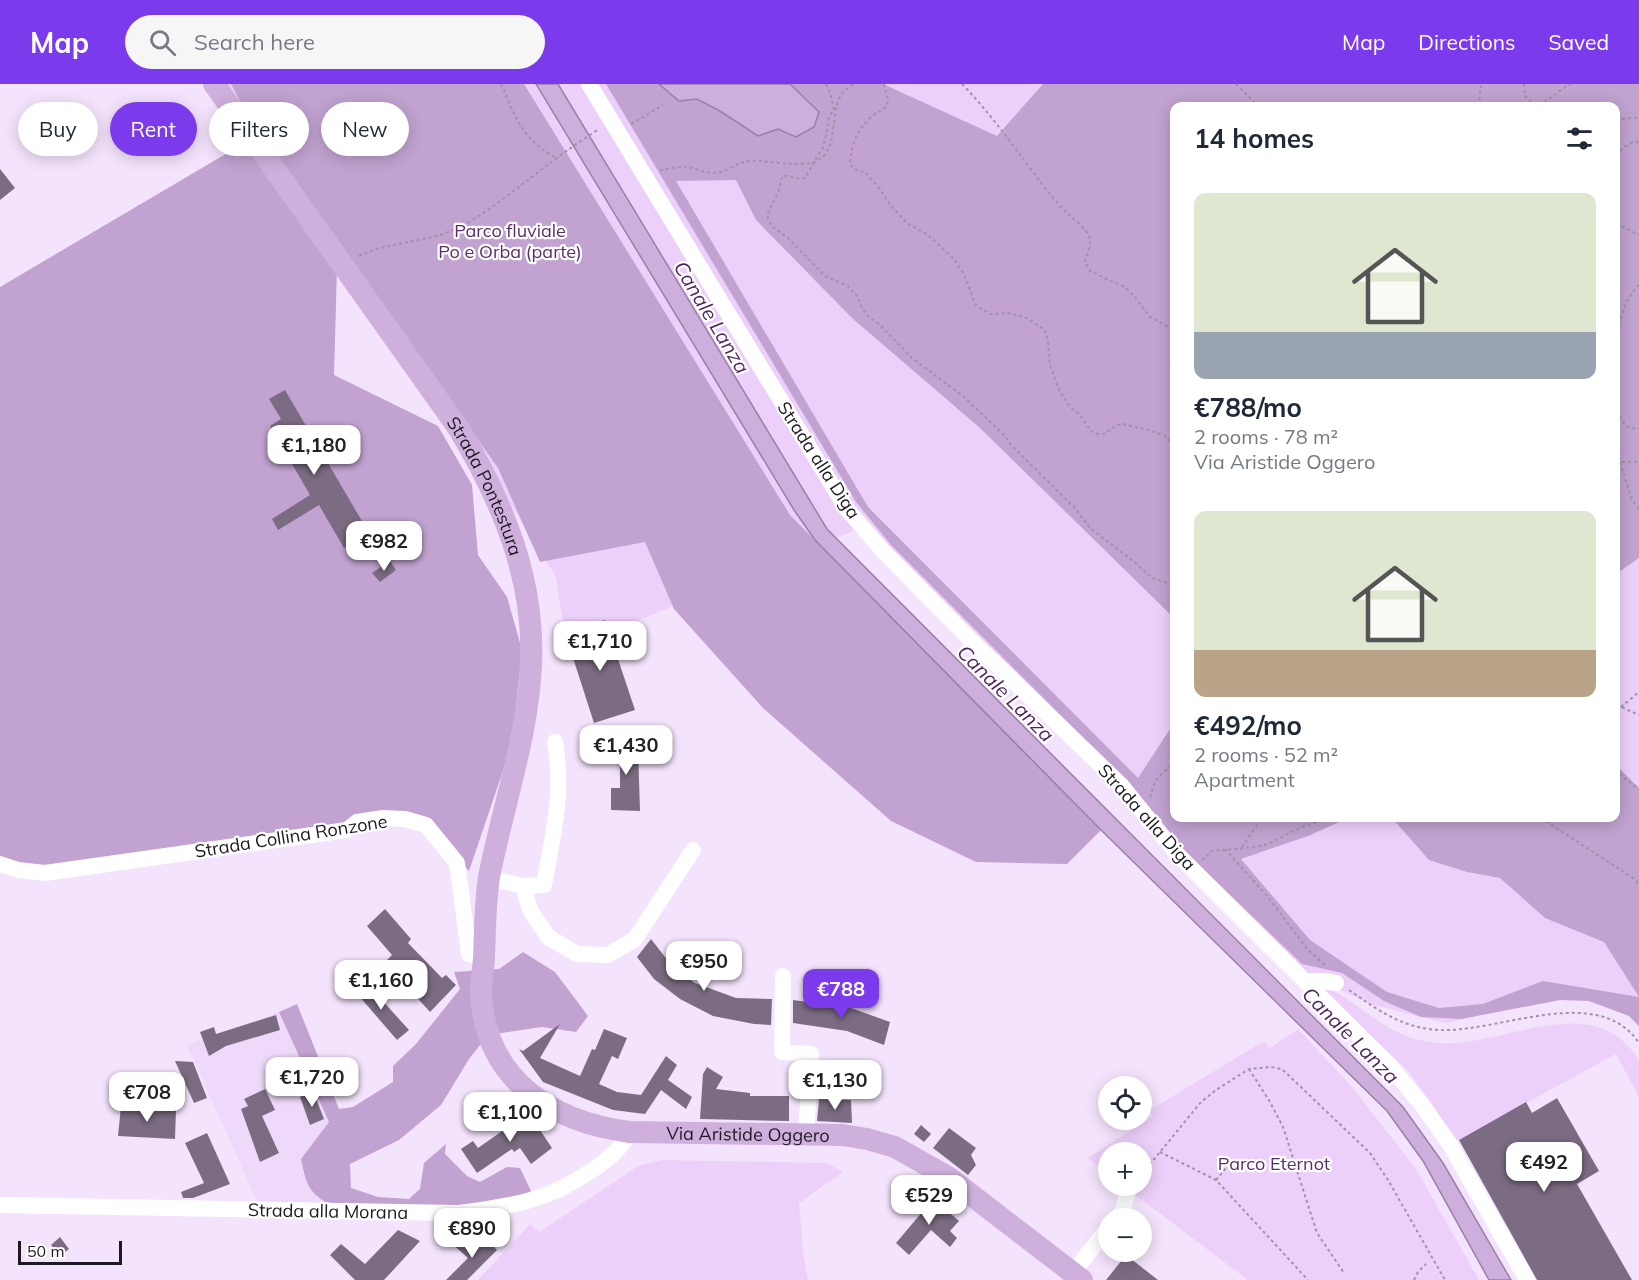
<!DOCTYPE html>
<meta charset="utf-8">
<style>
:root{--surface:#fff;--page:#f6f6f7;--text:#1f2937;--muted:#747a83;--accent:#7c3aed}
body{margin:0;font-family:Mulish,sans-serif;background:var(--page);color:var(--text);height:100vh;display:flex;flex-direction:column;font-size:22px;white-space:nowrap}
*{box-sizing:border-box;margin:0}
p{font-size:20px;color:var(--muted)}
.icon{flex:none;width:33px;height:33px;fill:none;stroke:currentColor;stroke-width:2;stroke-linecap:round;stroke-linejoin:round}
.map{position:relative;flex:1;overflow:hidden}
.panel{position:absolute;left:1170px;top:18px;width:450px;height:720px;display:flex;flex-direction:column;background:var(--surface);border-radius:12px;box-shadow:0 3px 15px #0003}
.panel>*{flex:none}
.guide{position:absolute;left:18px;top:18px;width:570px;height:54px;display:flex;gap:12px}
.controls{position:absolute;left:1098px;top:992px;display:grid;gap:12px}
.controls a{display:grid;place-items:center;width:54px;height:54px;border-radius:50%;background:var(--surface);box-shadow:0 3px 15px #0003;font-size:30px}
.scale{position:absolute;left:18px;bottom:15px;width:104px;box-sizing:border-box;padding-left:6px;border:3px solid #1e1821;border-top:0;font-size:16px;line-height:21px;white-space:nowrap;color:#1e1821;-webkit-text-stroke:4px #fff;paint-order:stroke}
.price{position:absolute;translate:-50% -51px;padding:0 14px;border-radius:12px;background:#fff;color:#222;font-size:20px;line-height:39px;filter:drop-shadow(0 2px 3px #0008)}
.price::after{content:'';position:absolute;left:50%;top:36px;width:18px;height:14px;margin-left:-9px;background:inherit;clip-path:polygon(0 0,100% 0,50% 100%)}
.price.selected{background:var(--accent);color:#fff}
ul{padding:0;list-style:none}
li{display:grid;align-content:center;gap:12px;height:318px;padding:0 24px}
li span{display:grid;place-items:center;height:186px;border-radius:12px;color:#555}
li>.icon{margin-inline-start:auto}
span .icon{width:108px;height:108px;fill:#fffc;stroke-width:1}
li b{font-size:26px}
h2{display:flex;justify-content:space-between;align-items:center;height:72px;padding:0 24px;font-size:26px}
.pill{padding:0 21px;border-radius:27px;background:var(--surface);box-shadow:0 3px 15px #0003;font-size:21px;line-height:54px}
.pill.selected{background:var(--accent);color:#fff}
header{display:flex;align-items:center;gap:36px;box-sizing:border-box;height:84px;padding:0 30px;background:var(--accent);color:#fff}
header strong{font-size:28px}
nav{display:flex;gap:33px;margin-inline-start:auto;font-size:21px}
.search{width:420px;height:54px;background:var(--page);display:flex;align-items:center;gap:15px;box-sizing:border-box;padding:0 21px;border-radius:33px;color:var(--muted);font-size:22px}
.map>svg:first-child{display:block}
</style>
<header>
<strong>Map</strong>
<div class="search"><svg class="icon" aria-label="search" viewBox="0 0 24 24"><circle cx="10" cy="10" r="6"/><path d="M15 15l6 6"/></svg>Search here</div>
<nav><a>Map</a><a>Directions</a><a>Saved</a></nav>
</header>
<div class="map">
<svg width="1639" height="1196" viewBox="0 0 1639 1196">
<rect width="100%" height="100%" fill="#f4e3fc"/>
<path fill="#efd9fa" d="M279,928L329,1038L301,1075L335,1125L261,1126L187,961Z"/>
<path fill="#edd0fa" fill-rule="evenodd" d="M219,0H1639V943L1618,918L1560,914L1445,939L1374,921L1312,894L863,443L567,566L556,493L496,397ZM1174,22H1616V734H1174Z
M1330,905C1371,927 1388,955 1439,959C1497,963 1577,914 1624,958C1629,963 1636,970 1639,976C1639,986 1639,1002 1639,1013L1616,970L1455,1058L1432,1020L1409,988L1325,908Z
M1298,945L1353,1004L1416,1085L1479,1196H1248L1122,1101H1142V1068H1108V1090L1088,1074L1153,1032L1150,1026L1259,960L1264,958L1270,964Z
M661,1076L826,1079L843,1088L799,1119L803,1169L808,1196H478L530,1140L539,1148L638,1082Z"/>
<path fill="#c1a2d0" d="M231,0H524L790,431L1101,746L1067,780L976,778L891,737L763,624L674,525L645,458L540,478L498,384L243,23Z
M606,0H659L679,17L697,15L720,27L758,52L778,45L796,52L819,28L790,0H883L997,52L1043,0H1639V474L1616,490V22H1174V534L980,344L852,234L756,136L736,96L676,97L868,423L1138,694L1174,639V734H1348L1308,752L1241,775L1310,856L1387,908L1439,924L1483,920L1543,897L1639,913L1604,858L1545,834L1500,794L1467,788L1429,776L1392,734H1616V681L1639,704V942L1629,932L1589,917L1560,916L1461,935L1421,933L1384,917L1342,889L1302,880L1181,764L1132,703L891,461L856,418Z
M246,58L337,184L334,291L438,342L472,401L478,471L507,513L522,566L512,660L469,787L420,734L44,790L0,777V203Z
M523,868L555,888L588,932L576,948L542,943L488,951L469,975L441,1021L399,1056L350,1080L351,1104L378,1113L409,1115L420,1105L424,1079L446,1060L445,1070L467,1092L480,1098L507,1083L520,1084L531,1107L512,1118L459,1129L335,1125C308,1106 308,1107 301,1075L329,1038L279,928L297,920L339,1025L353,1023L393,998V982L416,960L460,905L454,888L499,885Z"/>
<path fill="#ceaedd" stroke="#9981a5" stroke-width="1.5" d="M536,0H558L827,445L1403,1023L1443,1079L1511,1196H1489L1423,1077L1387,1027L1101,746L815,456L794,426Z
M659,0H790L819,28L814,43L796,53L778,45L758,52L720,27L697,15L679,17Z"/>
<path fill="#7c6c83" d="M0,85L15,104L0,116Z
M285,306L369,449L344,464L319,421L278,446L272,435L310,411L270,342L281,335L269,315Z
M390,477L396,486L380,498L372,489Z
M605,536L635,626L594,639L565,549Z
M613,654H631V663H638L640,727L611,726V704H620V680H612Z
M385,825L411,855L408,859L442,894L446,891L456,901L430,928L385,878L392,871L367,842Z
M651,855L672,882L695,899L736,914L772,915L771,941L754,940L713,932L680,915L654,895L637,873Z
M361,897L370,906L371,904L409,946L397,956L353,905Z
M793,916L851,924L890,938L884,961L847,947L793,939Z
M276,931L280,946L226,962L209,972L200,948L214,943L216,950Z
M560,940L540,974L580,992L592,965L595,966L604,945L627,954L618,975L612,972L599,1000L617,1008L641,1011L666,972L677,981L668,996L692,1013L686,1025L661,1006L645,1030L613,1026L543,998L519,965L523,967Z
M175,977L193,978L207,1014L194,1019Z
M707,983L723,993L716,1005L750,1009V1012H789V1037L700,1035L703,990Z
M265,1005L275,1026L262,1032L279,1069L260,1078L241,1025L248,1022L244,1015Z
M313,1007L324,1035L310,1041L300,1013Z
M1557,1014L1599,1087L1577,1100L1632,1196H1537L1459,1056L1526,1018L1532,1029Z
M819,1015L851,1016L852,1039L817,1037Z
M121,1022L176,1026L175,1055L118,1052Z
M519,1025H523L530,1031L552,1064L531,1080L520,1064L514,1068L512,1065L477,1089L461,1065L473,1057L478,1064L512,1040L511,1030Z
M921,1041L931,1050L924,1058L914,1050Z
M949,1044L976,1064L971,1071L976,1081L968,1091L933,1064Z
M207,1049L230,1100L193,1114H183L181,1108L204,1099L185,1059Z
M927,1110L959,1137L950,1147L957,1154L950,1163L931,1146L909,1171L896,1159L923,1127L917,1122Z
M398,1146L420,1157L384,1196H355L330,1171L341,1160L365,1180Z
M60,1153L69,1165L60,1172L51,1161Z
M453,1154L473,1166L485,1154L497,1166L467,1196H446L468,1174L450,1158Z
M1126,1171L1158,1196H1106Z"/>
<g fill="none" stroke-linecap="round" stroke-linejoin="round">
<path stroke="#9f93a5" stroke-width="2" stroke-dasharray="3 3" stroke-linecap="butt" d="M501,0C516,34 522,55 556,74
M826,0L830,9L834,24L828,36L827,47L823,63L805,94C797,96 791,91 783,92C781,95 781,98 780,102C780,107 769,125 767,132L772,142L789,155L825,192L848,202L858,213L862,224L869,233L879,240L912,274L963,312L1005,352L1011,361L1076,425L1090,444L1132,476L1152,494L1174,501
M884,0L888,17L887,22C883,26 879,27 875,30C858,43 851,60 850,80L854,85L866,89L880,105L890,121L907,139L928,151L953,174L964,190L976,222L991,230L1007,229L1025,233L1045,246L1048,258L1050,281L1059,306L1070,323L1079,330L1091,347L1098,350H1104L1117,341L1123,340L1156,348L1166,353L1174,361
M962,0C999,38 1026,82 1060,122C1068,132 1088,144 1090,155C1091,162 1087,171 1085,178L1090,187L1126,204L1135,213L1150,233L1174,246
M1236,0L1258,22
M1524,0L1525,12L1535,22C1551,17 1558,5 1572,0
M1479,22L1481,0
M1616,36L1639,33
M631,40L663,21
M1616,71C1623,64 1629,57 1639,58
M660,86C669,85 679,82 688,83C698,85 709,91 720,88C730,86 738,78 750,77C771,75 812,89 825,70C838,53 830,23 843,9C846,5 850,3 854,0
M1616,142H1621L1639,151
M359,172C388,158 421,159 451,147C479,135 504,114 528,96C551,78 574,61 599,45
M1616,252C1621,235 1625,213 1639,201
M1174,276L1170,280L1171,285L1174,284
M1616,315C1618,330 1620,345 1639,345
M1616,378H1639
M1620,378L1632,416L1639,425
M1616,386L1623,387
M1616,623H1621L1639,631
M1621,623L1639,608
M1616,685L1624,694L1639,705
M1150,713L1155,697L1174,678
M1541,734L1636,796L1639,802
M1242,763L1262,734
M1225,765L1268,813L1308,866L1325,881
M1202,776L1212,767L1256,763L1268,760L1304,742L1330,734
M1349,906C1378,926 1402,944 1439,946C1499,949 1598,898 1639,959
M1249,985L1270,1018L1283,1043L1317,1149L1344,1189
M1160,1068L1216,1096L1308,1196
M1142,1090L1201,1018L1216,1006L1249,985L1271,983L1282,985L1370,1069L1388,1096L1445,1196
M1216,1096L1226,1084
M1414,1196L1418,1188L1426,1180"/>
<path stroke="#fff" stroke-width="16" d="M589,0L846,424L883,467L972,557L1122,702L1177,770L1390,982L1422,1021L1449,1059L1527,1196
M0,780L18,786L45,789L347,746L357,738L383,734L405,735L426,741L457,779L469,870L484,875
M489,794L523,802L544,801C553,750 564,710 555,658
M523,802L530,826L548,853L577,870L608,871L635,855L693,766
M783,892L782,968L811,970L806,1051
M1305,897H1324L1336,899
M0,1121L459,1129C510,1122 546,1118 591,1087C607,1076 620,1066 630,1048
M1117,1134L1123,1126L1128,1106
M1073,1189L1108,1144"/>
<path stroke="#cfb0dc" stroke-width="22" id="s1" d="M214,0L459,345C502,417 535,494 531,580C528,652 503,722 489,793C485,820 485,847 484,874C483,886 481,899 481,911C486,996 552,1038 630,1048L843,1051L867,1055L895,1063L948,1093L1082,1196"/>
</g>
<g text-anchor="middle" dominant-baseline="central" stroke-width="4.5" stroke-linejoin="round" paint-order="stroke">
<g font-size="18" fill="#583069" stroke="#fff">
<text x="510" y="146">Parco fluviale<tspan x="510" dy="21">Po e Orba (parte)</tspan></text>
<text x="1274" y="1079">Parco Eternot</text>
</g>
<g font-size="18" fill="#1e1821" stroke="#fff">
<text transform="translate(819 376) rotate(57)">Strada alla Diga</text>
<text stroke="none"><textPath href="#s1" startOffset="486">Strada Pontestura</textPath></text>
<text transform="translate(1147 733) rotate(48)">Strada alla Diga</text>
<text transform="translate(291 752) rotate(-9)">Strada Collina Ronzone</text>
<text stroke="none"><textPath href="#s1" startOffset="1348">Via Aristide Oggero</textPath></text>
<text transform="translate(328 1127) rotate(1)">Strada alla Morana</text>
</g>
<g font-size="20" font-style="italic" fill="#4e265e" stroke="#fff">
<text transform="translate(712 233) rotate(59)">Canale Lanza</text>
<text transform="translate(1006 609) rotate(45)">Canale Lanza</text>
<text transform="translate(1351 951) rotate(45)">Canale Lanza</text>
</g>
</g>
</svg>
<div class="controls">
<a><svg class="icon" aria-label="locate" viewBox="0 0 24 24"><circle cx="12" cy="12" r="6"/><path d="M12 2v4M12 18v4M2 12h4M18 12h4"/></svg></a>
<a>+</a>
<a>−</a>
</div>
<div class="scale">50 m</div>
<b class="price" style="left:314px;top:392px">€1,180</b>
<b class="price" style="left:384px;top:488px">€982</b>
<b class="price" style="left:600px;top:588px">€1,710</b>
<b class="price" style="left:626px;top:692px">€1,430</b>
<b class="price" style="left:704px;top:908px">€950</b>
<b class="price" style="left:381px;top:927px">€1,160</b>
<b class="price selected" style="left:841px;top:936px">€788</b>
<b class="price" style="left:312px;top:1024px">€1,720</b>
<b class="price" style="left:835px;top:1027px">€1,130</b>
<b class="price" style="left:147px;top:1039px">€708</b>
<b class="price" style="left:510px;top:1059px">€1,100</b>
<b class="price" style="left:1544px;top:1109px">€492</b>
<b class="price" style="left:929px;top:1142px">€529</b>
<b class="price" style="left:472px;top:1175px">€890</b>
<div class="guide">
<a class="pill">Buy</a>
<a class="pill selected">Rent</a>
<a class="pill">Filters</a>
<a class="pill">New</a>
</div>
<section class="panel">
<h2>14 homes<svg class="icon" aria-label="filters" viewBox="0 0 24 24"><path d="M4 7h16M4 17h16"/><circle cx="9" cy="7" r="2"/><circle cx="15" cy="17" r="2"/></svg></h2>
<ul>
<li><span style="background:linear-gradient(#dfe7d0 75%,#9aa5b1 0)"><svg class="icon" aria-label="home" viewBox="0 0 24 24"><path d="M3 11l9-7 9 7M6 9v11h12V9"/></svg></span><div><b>€788/mo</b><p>2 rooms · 78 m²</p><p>Via Aristide Oggero</p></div></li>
<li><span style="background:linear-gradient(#dfe7d0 75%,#b9a48a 0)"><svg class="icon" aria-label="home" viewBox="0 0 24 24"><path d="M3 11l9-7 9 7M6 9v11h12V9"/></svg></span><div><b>€492/mo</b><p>2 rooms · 52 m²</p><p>Apartment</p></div></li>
</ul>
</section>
</div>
